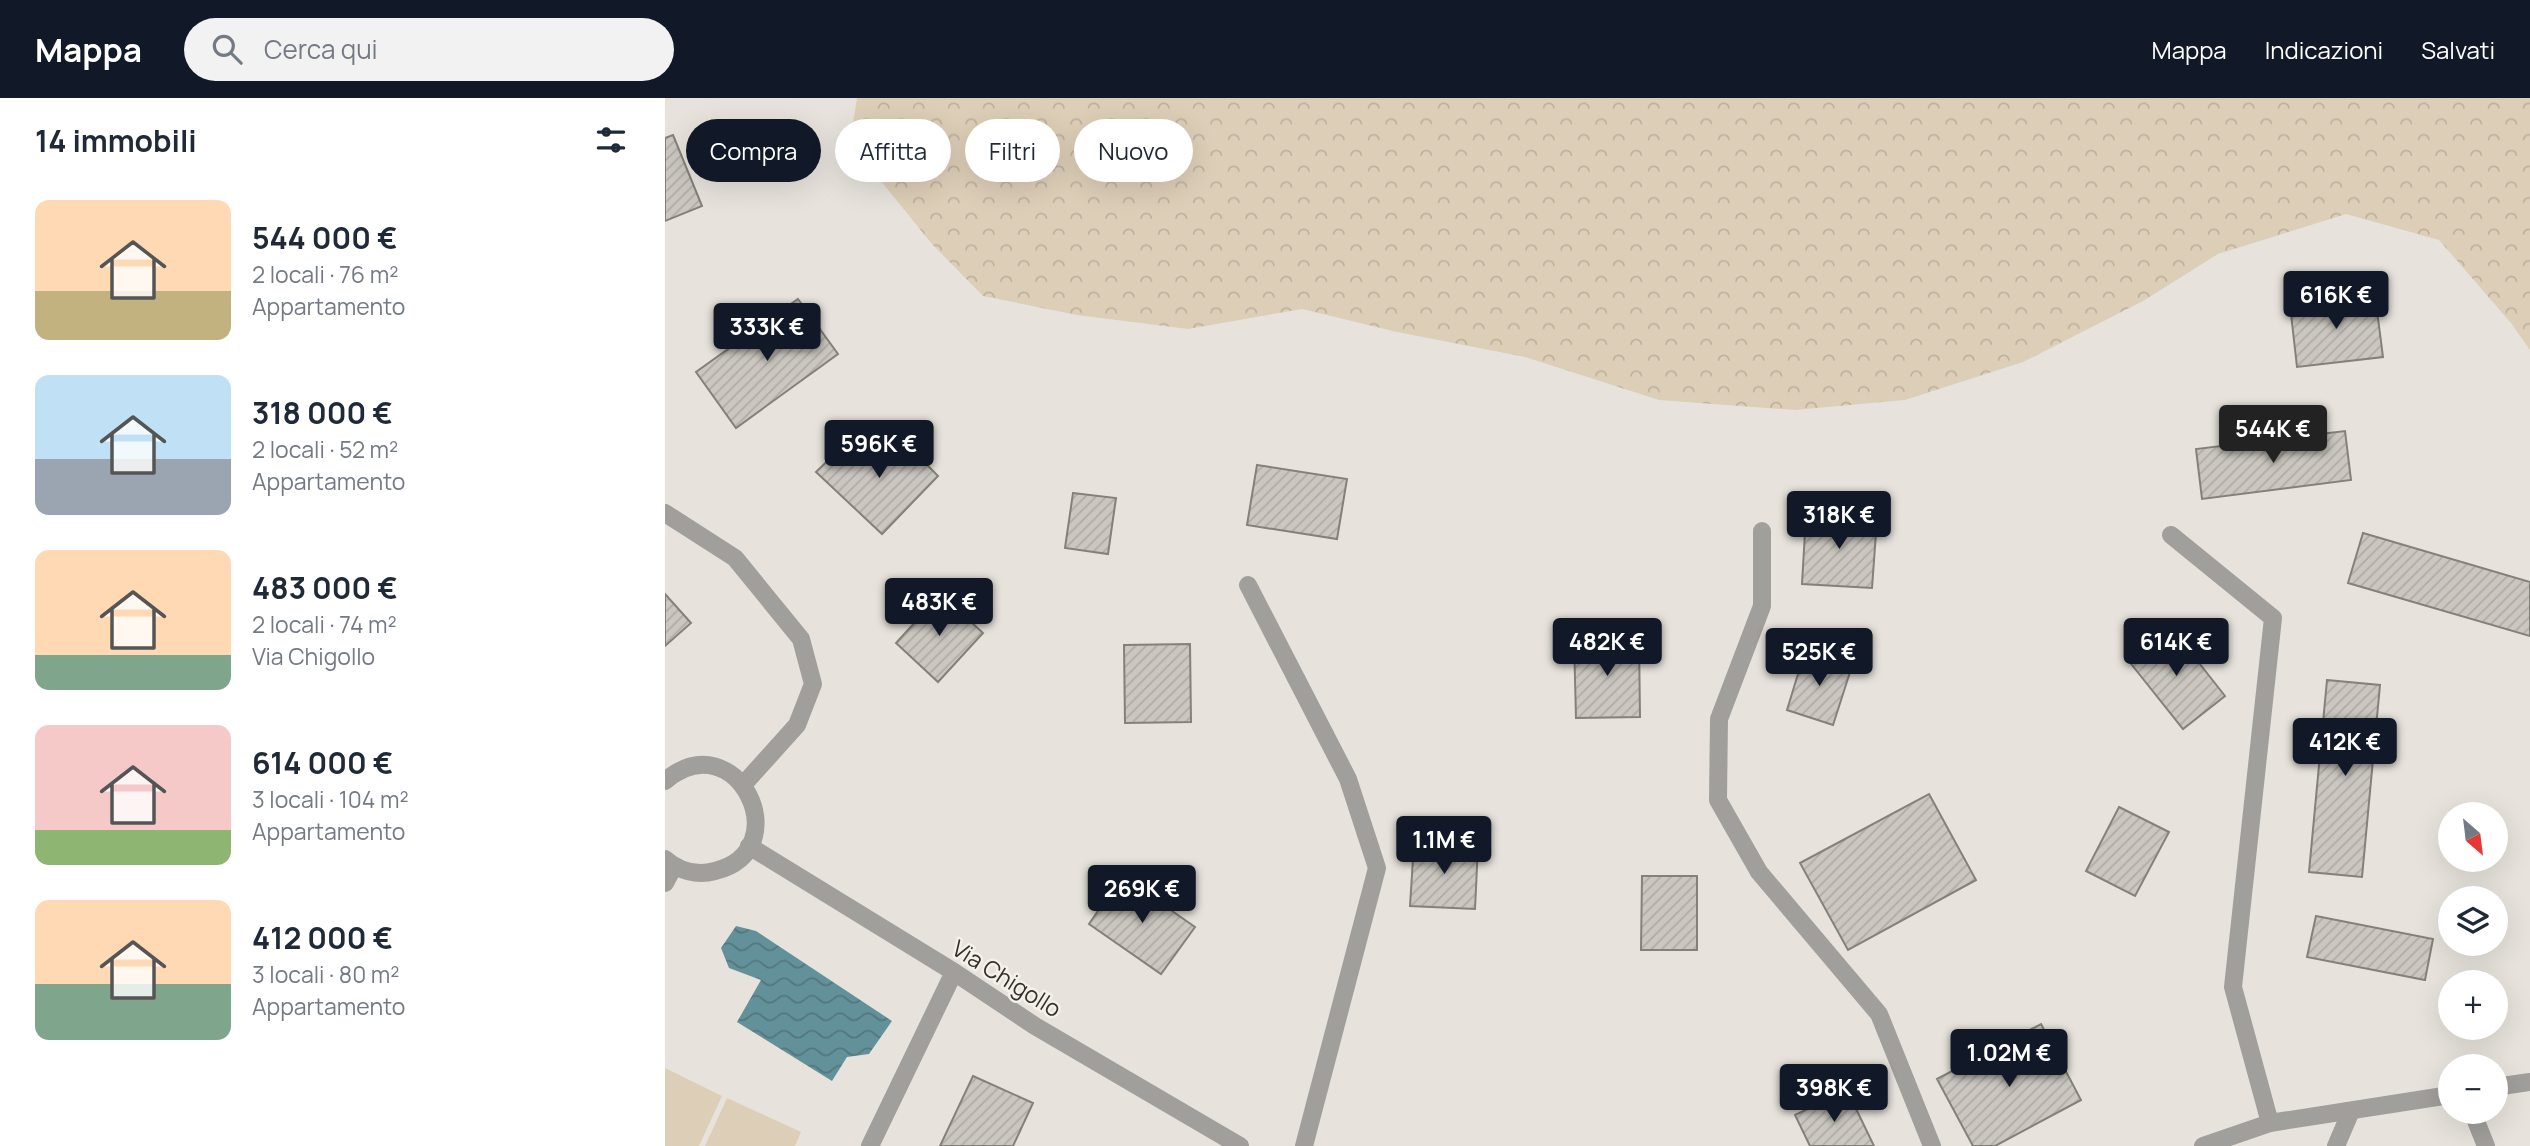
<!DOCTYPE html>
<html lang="it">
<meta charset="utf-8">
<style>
:root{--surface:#fff;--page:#f2f2f3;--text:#1f2937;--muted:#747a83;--accent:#111827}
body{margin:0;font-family:Manrope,sans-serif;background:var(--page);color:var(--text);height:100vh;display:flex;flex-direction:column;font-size:26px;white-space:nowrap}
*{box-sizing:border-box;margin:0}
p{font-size:23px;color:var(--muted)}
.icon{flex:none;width:38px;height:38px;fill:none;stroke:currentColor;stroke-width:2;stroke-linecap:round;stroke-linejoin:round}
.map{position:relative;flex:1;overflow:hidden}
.drawer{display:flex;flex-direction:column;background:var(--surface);width:665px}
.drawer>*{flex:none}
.guide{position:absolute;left:21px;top:21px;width:665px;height:63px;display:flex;gap:14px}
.needle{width:46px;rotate:152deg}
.buttons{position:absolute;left:1773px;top:704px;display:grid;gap:14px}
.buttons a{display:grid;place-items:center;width:70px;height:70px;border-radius:50%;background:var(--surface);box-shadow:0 7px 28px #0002;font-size:35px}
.price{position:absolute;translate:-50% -60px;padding:0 16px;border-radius:7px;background:var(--accent);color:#fff;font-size:23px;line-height:46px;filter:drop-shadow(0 2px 4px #0008)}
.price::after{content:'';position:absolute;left:50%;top:42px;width:21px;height:16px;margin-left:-10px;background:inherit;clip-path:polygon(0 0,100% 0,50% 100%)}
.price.current{background:#222;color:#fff}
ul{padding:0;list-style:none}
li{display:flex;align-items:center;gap:21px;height:175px;padding:0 35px}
li span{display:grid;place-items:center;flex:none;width:196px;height:140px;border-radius:14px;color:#555}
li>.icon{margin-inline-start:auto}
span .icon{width:84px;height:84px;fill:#fffc;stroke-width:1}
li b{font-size:30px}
h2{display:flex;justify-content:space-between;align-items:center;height:84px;padding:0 35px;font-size:30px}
.chip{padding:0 24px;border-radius:32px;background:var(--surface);box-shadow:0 7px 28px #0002;font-size:24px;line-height:63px}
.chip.current{background:var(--accent);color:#fff}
header{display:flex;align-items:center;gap:42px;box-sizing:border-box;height:98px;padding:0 35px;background:var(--accent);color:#fff}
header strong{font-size:33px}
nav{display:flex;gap:38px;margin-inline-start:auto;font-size:24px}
.search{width:490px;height:63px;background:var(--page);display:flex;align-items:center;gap:18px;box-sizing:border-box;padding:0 24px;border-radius:38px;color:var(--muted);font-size:26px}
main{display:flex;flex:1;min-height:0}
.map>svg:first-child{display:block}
</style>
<header>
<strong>Mappa</strong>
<div class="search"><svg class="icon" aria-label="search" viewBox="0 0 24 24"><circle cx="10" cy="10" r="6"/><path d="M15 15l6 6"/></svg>Cerca qui</div>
<nav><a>Mappa</a><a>Indicazioni</a><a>Salvati</a></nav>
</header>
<main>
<section class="drawer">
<h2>14 immobili<svg class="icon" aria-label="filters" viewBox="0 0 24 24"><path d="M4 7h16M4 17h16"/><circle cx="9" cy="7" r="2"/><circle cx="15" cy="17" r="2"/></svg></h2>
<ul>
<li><span style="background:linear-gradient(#ffd9b3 65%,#c2b280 0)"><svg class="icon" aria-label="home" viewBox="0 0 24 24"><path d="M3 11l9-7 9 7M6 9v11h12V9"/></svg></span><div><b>544 000 €</b><p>2 locali · 76 m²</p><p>Appartamento</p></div></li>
<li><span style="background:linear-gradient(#bfe0f5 60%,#9aa5b1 0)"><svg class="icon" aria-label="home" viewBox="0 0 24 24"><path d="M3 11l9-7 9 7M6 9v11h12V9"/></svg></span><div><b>318 000 €</b><p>2 locali · 52 m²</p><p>Appartamento</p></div></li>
<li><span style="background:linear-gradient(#ffd9b3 75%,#7fa58c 0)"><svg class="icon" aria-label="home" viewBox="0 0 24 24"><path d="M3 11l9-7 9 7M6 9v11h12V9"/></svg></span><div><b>483 000 €</b><p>2 locali · 74 m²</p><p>Via Chigollo</p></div></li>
<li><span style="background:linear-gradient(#f6c9c9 75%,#8fb573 0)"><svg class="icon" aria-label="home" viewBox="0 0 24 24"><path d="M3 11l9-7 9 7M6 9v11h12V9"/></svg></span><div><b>614 000 €</b><p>3 locali · 104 m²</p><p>Appartamento</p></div></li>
<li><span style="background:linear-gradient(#ffd9b3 60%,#7fa58c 0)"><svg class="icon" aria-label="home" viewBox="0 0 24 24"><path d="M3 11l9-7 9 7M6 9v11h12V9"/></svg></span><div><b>412 000 €</b><p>3 locali · 80 m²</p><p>Appartamento</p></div></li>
</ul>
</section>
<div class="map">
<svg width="1865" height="1048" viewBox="0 0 1865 1048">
<defs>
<pattern id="forest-crowns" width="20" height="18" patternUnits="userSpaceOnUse" patternTransform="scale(1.75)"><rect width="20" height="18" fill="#ddceb7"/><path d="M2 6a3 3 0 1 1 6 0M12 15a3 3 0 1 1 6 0" fill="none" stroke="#beb19e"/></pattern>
<pattern id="water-waves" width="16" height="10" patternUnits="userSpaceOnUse" patternTransform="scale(1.75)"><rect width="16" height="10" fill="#63919a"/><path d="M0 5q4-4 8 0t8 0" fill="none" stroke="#52777e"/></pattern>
<pattern id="building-hatch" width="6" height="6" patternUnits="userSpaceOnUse" patternTransform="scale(1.75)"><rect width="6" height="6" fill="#cbc7c0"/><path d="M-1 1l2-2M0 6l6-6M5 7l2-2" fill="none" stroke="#afaba5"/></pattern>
</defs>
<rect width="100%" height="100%" fill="#e7e3dc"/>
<path fill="url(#forest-crowns)" d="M192,0H1865V252L1846,225L1774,142L1681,116L1553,156L1478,203L1358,264L1240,302L1130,312L994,302L860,259L732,234L637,211L523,231L412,217L318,198L267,146L185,45Z"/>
<path fill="#ddceb7" d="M0,970L57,998L34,1048H0Z
M62,1000L136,1034L130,1048H40Z"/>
<path fill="url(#water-waves)" d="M71,828L91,833L227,923L204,956L182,959L167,983L72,924L96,882L64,870L56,850Z"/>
<path fill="url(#building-hatch)" stroke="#84807a" stroke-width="2" d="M8,37L37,108L0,123V40Z
M1710,197L1718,259L1632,269L1625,207Z
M133,201L173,256L71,330L31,274Z
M1680,333L1686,382L1537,401L1531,351Z
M231,335L273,378L217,436L151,374L184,342L205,364Z
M592,367L682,381L672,441L582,427Z
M408,395L451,400L443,456L400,450Z
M1141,417L1212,421L1207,490L1137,486Z
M1698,435L1865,484V538L1683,485Z
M0,496L26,525L0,548Z
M276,496L318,535L273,584L231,545Z
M1505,528L1560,598L1518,631L1463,562Z
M974,541L975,619L911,620L909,542Z
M525,546L526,624L460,625L459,547Z
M1140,553L1187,568L1168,627L1122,612Z
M1662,582L1715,587L1697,779L1644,774Z
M1264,696L1311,782L1183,852L1135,765Z
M1454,709L1504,734L1470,798L1421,773Z
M749,745L813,748L810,811L745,808Z
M457,778L530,829L496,876L424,826Z
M977,778H1032V852H976Z
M1651,818L1768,841L1760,882L1642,859Z
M1376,926L1416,1002L1330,1048H1308L1272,981Z
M308,978L368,1005L348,1048H275Z
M1182,992L1209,1048H1145L1130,1017Z"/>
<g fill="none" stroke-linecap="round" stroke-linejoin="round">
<path stroke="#a19f9c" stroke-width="18" d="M0,415L70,460L136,541L148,586L132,627L78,687
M1097,433V508L1054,621L1053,702L1094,774L1214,916L1267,1048
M1506,437L1608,520L1568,889L1605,1025
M583,487L683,681L712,770L639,1048
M0,683C71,622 135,752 50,773C32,778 14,773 0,761
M84,748L289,874L370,928L575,1048
M0,785L9,768
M1830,989L1865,984
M1807,1013L1821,1048
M205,1048L289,874
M1538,1048L1605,1025L1785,997
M1671,1048L1686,1013"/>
</g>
<g text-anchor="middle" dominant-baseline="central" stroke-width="5" stroke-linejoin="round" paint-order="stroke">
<g font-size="23" fill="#33312e" stroke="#f5f0e9">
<text transform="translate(342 880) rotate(32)">Via Chigollo</text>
</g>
</g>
</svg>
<div class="buttons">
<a><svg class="needle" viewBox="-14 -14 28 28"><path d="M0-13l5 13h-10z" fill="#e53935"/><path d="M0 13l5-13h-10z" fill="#747a83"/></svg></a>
<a><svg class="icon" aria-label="layers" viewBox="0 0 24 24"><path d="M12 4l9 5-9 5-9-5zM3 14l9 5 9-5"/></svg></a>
<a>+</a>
<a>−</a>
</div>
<b class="price" style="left:1671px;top:233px">616K €</b>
<b class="price" style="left:102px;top:265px">333K €</b>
<b class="price current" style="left:1608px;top:367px">544K €</b>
<b class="price" style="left:214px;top:382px">596K €</b>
<b class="price" style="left:1174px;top:453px">318K €</b>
<b class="price" style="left:274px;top:540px">483K €</b>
<b class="price" style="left:942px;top:580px">482K €</b>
<b class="price" style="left:1511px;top:580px">614K €</b>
<b class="price" style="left:1154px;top:590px">525K €</b>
<b class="price" style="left:1680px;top:680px">412K €</b>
<b class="price" style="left:779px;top:778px">1.1M €</b>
<b class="price" style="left:477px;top:827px">269K €</b>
<b class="price" style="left:1344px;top:991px">1.02M €</b>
<b class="price" style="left:1169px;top:1026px">398K €</b>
<div class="guide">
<a class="chip current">Compra</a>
<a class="chip">Affitta</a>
<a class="chip">Filtri</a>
<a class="chip">Nuovo</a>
</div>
</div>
</main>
